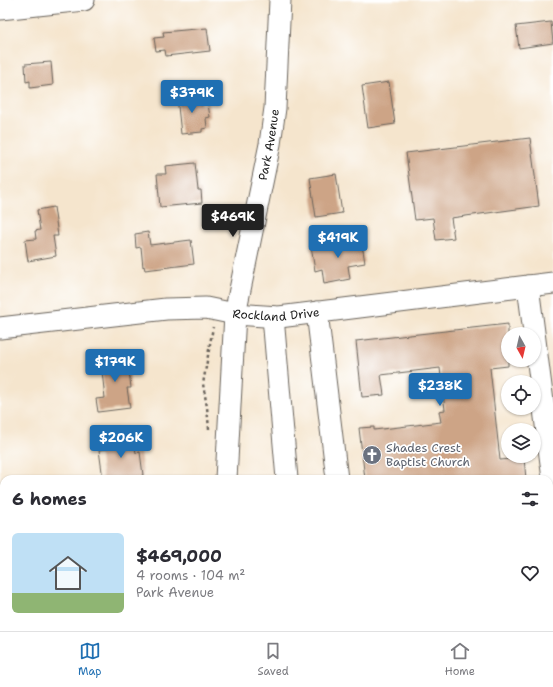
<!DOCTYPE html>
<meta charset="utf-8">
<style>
:root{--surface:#fff;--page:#f2f2f3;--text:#2b2b33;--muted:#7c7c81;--line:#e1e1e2;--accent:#1f6fb2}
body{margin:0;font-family:"Shantell Sans",sans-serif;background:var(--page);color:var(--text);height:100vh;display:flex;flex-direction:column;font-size:15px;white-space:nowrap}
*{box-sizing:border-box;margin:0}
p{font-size:13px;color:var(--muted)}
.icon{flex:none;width:22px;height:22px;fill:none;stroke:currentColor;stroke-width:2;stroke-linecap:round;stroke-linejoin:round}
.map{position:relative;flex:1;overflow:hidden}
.side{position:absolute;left:0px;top:475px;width:553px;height:156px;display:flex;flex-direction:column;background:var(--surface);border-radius:12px 12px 0 0;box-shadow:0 1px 3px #0004}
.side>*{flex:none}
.needle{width:26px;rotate:172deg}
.buttons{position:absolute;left:501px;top:327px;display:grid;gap:8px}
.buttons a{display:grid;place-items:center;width:40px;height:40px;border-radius:50%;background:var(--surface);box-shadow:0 1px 3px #0004;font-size:20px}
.price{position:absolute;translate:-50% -34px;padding:0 9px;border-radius:4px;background:var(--accent);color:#fff;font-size:13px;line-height:26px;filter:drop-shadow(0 1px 2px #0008)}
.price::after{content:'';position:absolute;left:50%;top:24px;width:12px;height:9px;margin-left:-6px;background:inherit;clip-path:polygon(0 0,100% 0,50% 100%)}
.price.selected{background:#222;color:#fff}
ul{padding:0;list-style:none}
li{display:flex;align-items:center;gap:12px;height:100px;padding:0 12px}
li+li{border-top:1px solid var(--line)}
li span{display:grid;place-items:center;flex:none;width:112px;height:80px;border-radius:6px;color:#555}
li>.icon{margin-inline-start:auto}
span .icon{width:48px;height:48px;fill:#fffc;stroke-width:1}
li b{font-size:17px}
h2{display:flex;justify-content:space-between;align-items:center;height:48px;padding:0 12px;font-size:17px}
.menu{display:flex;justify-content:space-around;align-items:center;height:56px;border-top:1px solid var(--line);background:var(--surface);font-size:11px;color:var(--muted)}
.menu a{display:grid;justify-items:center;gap:2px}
.menu .selected{color:var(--accent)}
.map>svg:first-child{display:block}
</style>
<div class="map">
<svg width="553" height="631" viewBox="0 0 553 631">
<rect width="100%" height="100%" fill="#fff"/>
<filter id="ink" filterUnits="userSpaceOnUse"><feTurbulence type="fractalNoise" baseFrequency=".025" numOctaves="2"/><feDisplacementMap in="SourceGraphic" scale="8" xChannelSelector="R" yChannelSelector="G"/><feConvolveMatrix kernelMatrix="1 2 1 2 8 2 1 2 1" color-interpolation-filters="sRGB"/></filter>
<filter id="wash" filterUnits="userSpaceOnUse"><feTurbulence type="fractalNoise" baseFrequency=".012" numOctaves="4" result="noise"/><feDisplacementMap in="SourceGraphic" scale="16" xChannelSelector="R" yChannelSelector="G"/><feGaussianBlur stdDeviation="0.9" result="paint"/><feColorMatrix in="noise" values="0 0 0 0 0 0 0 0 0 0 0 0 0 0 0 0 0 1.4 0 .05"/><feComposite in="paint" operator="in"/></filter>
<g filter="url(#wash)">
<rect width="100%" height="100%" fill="#f5e5cd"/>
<g id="blocks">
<path fill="#cda486" d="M551,22L553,43L519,48L516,26Z
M207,28L210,51L166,56L165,50L156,51L154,38L164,37L163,32Z
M51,62L53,85L30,88V81L26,82L25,64Z
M389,82L395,124L368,128L362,86Z
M200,94L201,105L208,104L210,117L206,118L207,128L202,129V132L181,134L177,97Z
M530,138L539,206L451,218L454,238L436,240L433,218L415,220L406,153Z
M195,163L198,190H201L202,203L160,207L157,174H166L165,166Z
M336,174L342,213L316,217L310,178Z
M54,207L58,236H53L56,256L28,261L25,240L36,239L35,231L40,230L37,210Z
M148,232L150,245L191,240L194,264L145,270L144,266L143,267L141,247L136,248L135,234Z
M361,238L365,263L348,266L350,279L324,284L322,269L315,271L311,246Z
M508,324V366L490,368L500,460L524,458L526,479H447V476L420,479H365L359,428L374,427V430L441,422L439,411L445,410L440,368L381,375L384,395L362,397L356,341Z
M123,352L124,362H128L131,388H127L130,408L98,412L96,399L105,398L100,354Z
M133,434L136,453L140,452L143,475H142V479H103L99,450L108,449L106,438Z"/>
</g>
</g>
<g filter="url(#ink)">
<use href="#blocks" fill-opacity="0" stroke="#68625a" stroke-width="1"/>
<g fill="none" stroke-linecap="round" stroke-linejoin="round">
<defs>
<g id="minor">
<path d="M0,9L84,0"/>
<path d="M528,286L553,479"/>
<path d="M317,312L337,479"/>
<path d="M273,317L287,479"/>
<path id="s1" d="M0,328L166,309L206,308L235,314L279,317L553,283"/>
<path id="s2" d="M226,479L235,314L270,144L275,108L280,0"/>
<path d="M549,585H553"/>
<path d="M308,627L309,631"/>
<path d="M355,627V631"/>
<path d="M208,631V627"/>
<path d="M263,631V627"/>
</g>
</defs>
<use href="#minor" stroke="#68625a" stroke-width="23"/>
<path stroke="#68625a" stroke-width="2.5" stroke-dasharray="3 3" stroke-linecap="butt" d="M209,429L207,407L203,384L213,327"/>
<use href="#minor" stroke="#fff" stroke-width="21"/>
</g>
</g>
<defs>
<symbol id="church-disc" viewBox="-11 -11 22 22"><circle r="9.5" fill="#6b7280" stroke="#fff"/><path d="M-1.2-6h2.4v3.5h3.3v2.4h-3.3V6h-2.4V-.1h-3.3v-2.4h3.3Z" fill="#fff"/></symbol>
</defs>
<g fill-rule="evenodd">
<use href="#church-disc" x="361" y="444" width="22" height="22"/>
</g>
<g text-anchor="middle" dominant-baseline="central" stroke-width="3.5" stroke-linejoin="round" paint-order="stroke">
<g font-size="12" fill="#1c1c1c" stroke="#fff">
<text stroke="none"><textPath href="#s2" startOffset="338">Park Avenue</textPath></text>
<text stroke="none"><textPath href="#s1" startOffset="278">Rockland Drive</textPath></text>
</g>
<g font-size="12" fill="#5b616d" stroke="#fff" text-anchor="start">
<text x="386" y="448">Shades Crest<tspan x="386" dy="14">Baptist Church</tspan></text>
</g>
</g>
</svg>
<div class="buttons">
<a><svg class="needle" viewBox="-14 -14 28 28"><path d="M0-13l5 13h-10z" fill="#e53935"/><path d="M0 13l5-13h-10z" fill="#7c7c81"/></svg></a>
<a><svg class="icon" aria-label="locate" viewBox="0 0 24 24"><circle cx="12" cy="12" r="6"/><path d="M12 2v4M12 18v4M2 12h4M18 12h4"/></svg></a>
<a><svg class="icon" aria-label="layers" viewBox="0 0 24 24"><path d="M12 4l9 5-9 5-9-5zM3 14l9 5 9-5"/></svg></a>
</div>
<b class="price" style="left:192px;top:114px">$379K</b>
<b class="price selected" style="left:233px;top:238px">$469K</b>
<b class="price" style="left:338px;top:259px">$419K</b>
<b class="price" style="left:115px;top:383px">$179K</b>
<b class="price" style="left:440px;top:407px">$238K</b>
<b class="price" style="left:121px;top:459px">$206K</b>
<section class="side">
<h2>6 homes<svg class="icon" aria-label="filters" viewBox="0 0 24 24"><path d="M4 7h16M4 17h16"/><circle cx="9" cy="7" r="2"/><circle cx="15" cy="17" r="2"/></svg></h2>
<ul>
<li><span style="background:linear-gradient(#bfe0f5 75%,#8fb573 0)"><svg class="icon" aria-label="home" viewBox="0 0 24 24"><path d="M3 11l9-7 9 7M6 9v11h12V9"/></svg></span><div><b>$469,000</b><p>4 rooms · 104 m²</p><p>Park Avenue</p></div><svg class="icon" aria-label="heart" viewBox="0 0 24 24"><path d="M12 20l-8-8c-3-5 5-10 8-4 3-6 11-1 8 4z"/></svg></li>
</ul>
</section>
</div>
<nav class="menu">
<a class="selected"><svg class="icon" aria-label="map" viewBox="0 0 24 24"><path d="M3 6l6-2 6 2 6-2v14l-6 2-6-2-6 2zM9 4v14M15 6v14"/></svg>Map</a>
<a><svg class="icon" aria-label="saved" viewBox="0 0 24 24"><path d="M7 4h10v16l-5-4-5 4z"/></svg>Saved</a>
<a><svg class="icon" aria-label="home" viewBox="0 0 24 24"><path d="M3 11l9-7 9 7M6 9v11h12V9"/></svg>Home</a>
</nav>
